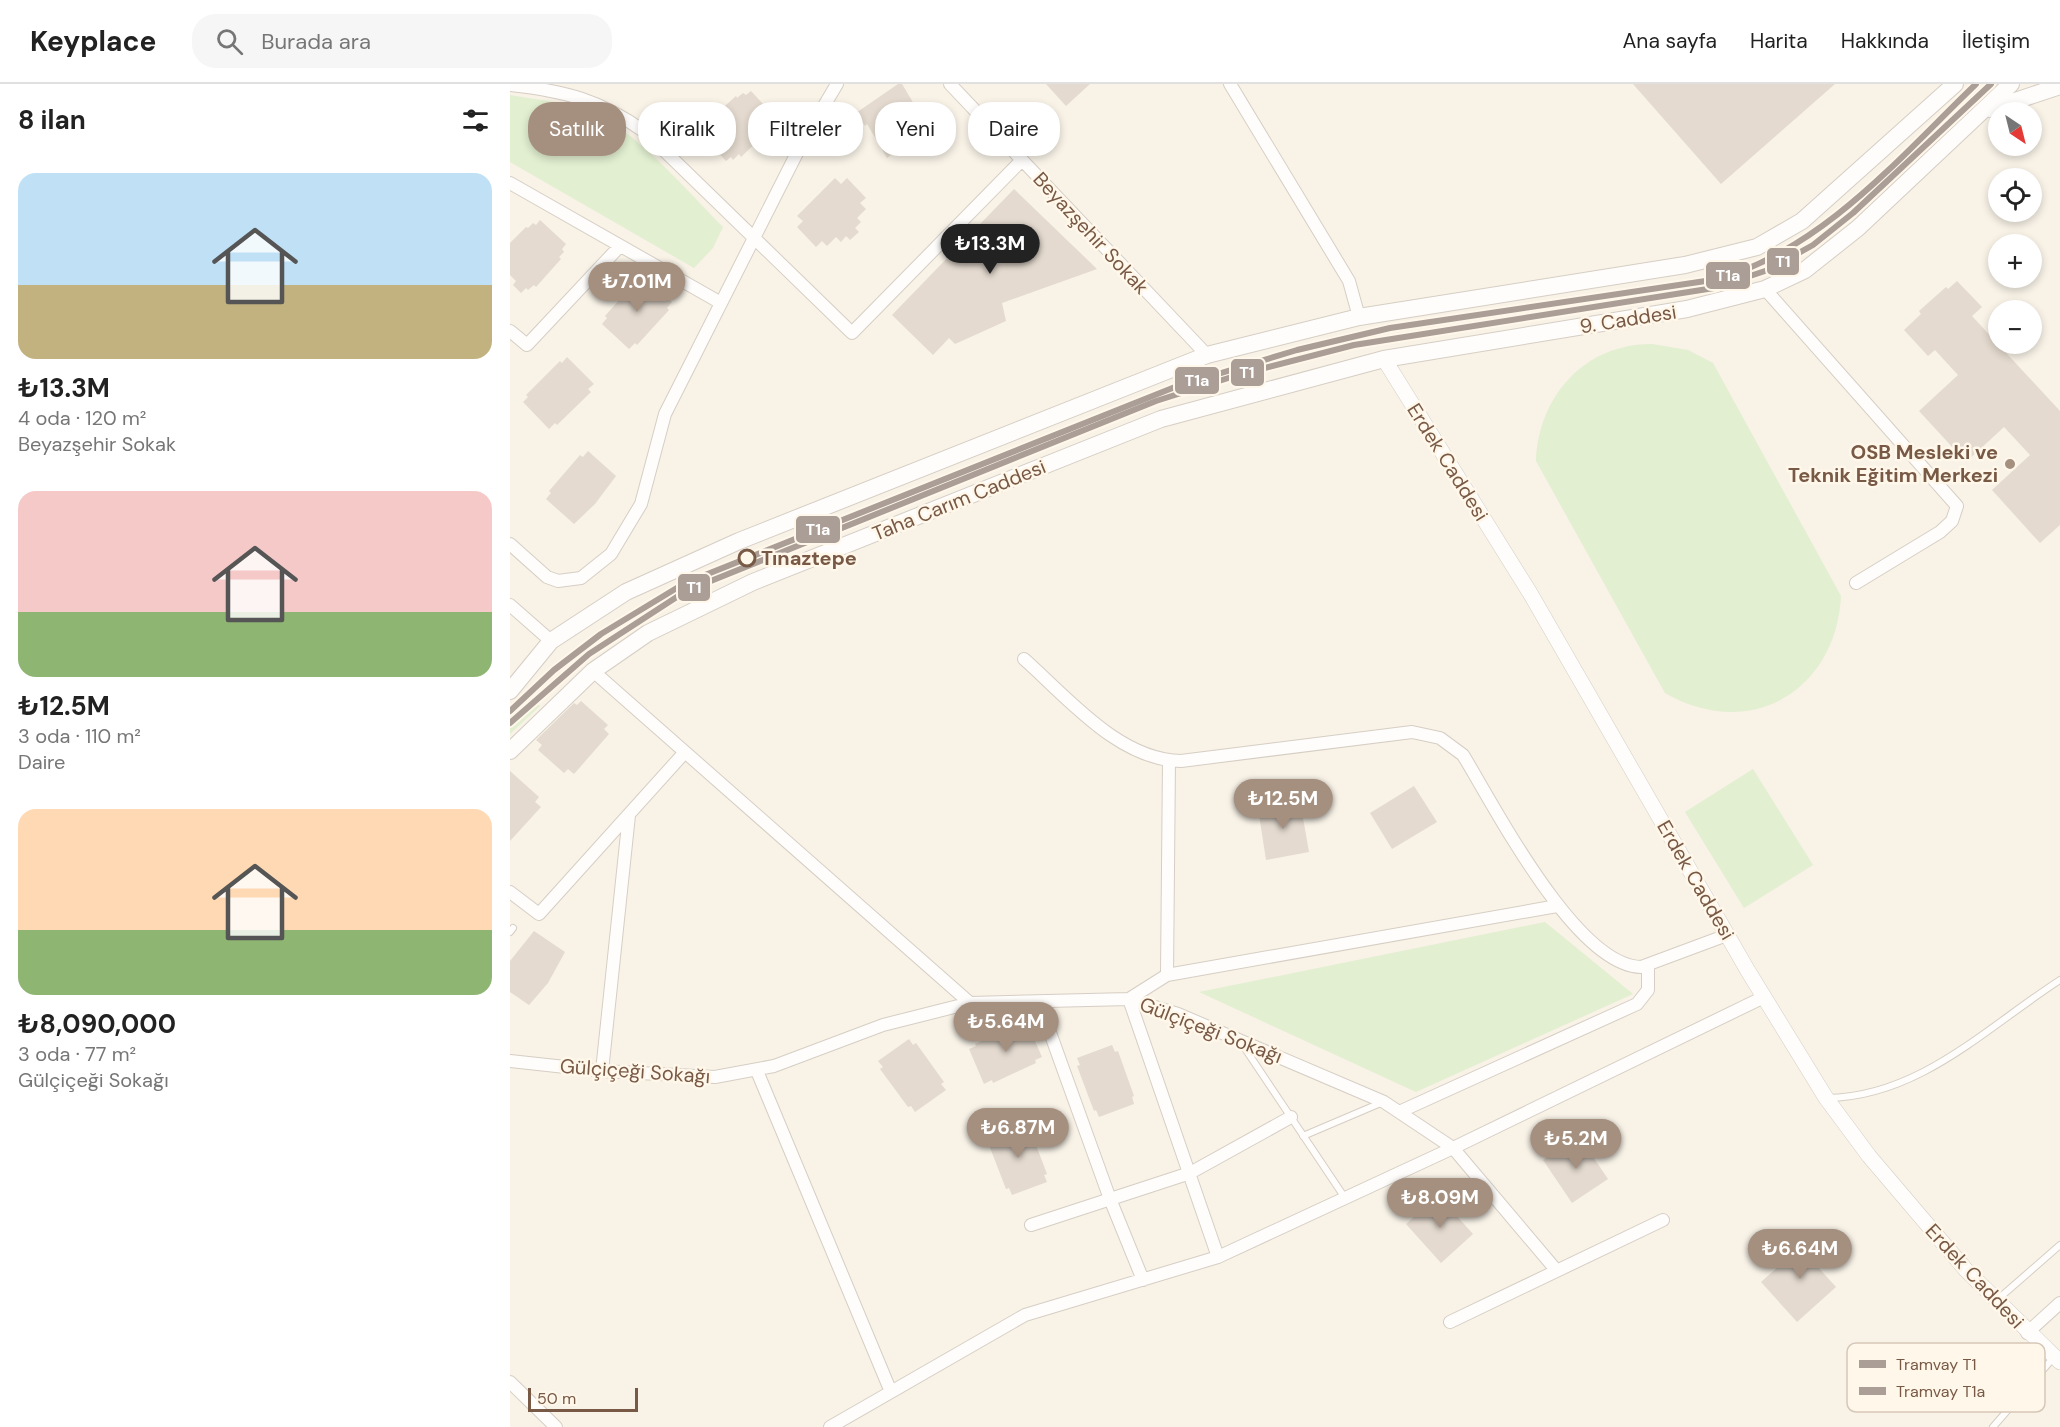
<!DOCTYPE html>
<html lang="tr">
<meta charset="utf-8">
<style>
:root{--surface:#fff;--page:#f6f6f6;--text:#222;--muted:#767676;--line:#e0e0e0;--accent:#a58f7e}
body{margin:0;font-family:"DM Sans",sans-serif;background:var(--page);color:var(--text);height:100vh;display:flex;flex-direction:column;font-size:22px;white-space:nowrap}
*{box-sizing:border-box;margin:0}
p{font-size:20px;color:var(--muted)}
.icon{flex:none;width:33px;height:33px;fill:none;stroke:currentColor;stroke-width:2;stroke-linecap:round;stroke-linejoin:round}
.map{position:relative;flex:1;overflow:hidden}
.panel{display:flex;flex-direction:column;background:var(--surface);width:510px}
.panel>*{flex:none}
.top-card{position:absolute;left:18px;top:18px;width:570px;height:54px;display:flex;gap:12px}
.needle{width:39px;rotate:145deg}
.buttons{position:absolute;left:1478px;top:18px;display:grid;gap:12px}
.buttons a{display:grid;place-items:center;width:54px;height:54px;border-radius:50%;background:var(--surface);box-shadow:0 3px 9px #0003;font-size:30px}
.scale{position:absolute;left:18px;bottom:15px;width:110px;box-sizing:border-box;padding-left:6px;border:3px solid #785945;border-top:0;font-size:16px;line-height:21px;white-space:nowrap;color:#785945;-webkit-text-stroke:4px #fff7e9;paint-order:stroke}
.price{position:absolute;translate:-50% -51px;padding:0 14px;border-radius:21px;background:var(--accent);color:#fff;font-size:20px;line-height:39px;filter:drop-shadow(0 2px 3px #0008)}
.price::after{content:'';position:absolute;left:50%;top:36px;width:18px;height:14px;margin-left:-9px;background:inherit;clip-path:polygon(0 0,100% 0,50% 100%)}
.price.on{background:#222;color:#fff}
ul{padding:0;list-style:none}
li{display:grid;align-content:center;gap:12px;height:318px;padding:0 18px}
li span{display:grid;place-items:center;height:186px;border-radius:18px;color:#555}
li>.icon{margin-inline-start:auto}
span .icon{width:108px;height:108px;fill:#fffc;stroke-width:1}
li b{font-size:26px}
h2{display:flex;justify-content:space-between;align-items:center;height:72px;padding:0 18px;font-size:26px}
.chip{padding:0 21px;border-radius:24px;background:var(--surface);box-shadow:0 3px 9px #0003;font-size:21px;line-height:54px}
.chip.on{background:var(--accent);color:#fff}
header{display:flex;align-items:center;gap:36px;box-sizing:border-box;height:84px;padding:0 30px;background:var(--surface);border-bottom:2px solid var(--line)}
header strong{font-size:28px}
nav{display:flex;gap:33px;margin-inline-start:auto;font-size:21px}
.search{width:420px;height:54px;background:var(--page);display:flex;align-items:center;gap:15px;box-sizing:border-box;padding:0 21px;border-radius:24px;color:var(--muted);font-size:22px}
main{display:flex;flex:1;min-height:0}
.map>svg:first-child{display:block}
</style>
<header>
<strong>Keyplace</strong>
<div class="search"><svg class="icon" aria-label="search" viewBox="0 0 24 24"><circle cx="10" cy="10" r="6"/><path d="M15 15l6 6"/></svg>Burada ara</div>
<nav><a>Ana sayfa</a><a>Harita</a><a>Hakkında</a><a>İletişim</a></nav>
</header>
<main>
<section class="panel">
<h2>8 ilan<svg class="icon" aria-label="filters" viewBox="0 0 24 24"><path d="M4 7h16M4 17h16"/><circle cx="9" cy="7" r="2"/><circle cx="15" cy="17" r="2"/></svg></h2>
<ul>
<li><span style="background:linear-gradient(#bfe0f5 60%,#c2b280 0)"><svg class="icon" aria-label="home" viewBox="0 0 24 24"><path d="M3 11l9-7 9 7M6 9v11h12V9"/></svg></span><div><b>₺13.3M</b><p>4 oda · 120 m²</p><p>Beyazşehir Sokak</p></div></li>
<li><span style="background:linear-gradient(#f6c9c9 65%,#8fb573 0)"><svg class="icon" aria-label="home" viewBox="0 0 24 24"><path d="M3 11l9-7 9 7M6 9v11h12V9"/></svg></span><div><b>₺12.5M</b><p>3 oda · 110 m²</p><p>Daire</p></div></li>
<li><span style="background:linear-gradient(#ffd9b3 65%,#8fb573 0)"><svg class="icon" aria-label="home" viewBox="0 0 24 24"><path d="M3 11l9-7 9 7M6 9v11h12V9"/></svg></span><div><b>₺8,090,000</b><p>3 oda · 77 m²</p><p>Gülçiçeği Sokağı</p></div></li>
</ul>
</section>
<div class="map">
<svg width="1550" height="1343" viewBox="0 0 1550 1343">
<rect width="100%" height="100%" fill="#f8f2e7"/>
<path fill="#e2efd0" d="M0,11C28,16 60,18 86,30C128,49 180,110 213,143L203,164L184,184L0,78Z
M1142,260L1178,266L1203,279L1331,512C1326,607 1240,658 1155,609L1026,377C1029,312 1074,260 1142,260Z
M19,610L30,622L0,650V628Z
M1243,685L1303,781L1234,824L1175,728Z
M1035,838L1123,910L906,1008L689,908Z"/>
<path fill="#e4dacf" d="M388,0H392L411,32L413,30L422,43L377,74L357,40L355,42L346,29Z
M536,0H580L556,22Z
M1123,0H1325L1211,100Z
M241,7L265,33L260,37L262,40L256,45L258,47L231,73L229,70L223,76L221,73L216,77L192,52L197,47L194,44L200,39L198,37L226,12L227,14L233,9L236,11Z
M325,94L331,100L337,94L356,114L350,119L356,125L347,134L351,138L345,144L349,148L340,156L336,152L331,158L326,153L317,162L312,157L306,163L287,143L293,137L287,132Z
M504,105L587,185L492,219L496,237L445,260L439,254L423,271L382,231Z
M30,136L56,160L52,165L54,168L49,173L51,175L26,203L24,201L18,206L16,204L11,209L3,201L6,197L0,191V159L16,143L18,144L23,139L26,141Z
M134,193L162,218L157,224L159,226L127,261L125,259L119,265L92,240L97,234L95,232L126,197L129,199Z
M1447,197L1472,223L1462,232L1550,327V441L1530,459L1482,406L1520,371L1494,343L1456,378L1409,327L1448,291L1425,266L1418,272L1394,246L1411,230L1409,227L1436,203L1438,205Z
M57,273L84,300L78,305L81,308L47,341L45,339L39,345L13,318L18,313L16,311L50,277L52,279Z
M78,367L106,392L85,420L64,440L36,415L41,409L39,407L70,371L73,373Z
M71,617L98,641L94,645L99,650L64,690L58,685L54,689L28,666L32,661L26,656L64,619L67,621Z
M0,687L29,713L25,718L31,723L0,757Z
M904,702L927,738L882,765L860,729Z
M790,717L799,768L756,776L748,724Z
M24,847L55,868L38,899L19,921L0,908V877Z
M517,939L532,973L525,976L526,979L483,999L482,996L474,1000L459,965L466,962L465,960L508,940L509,942Z
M399,955L403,961L406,959L434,998L431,1000L436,1006L405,1028L401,1022L398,1023L370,985L373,983L368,977Z
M602,961L605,968L608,967L624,1012L622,1013L624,1020L589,1033L586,1026L584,1027L567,982L570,981L567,974Z
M514,1039L517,1046L520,1045L537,1090L534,1091L537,1098L502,1111L499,1104L496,1105L479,1061L482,1060L479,1053Z
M1069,1052L1098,1095L1062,1119L1033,1076Z
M928,1111L963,1150L931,1179L896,1140Z
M1309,1146L1317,1155L1298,1172L1326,1203L1287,1238L1251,1198Z"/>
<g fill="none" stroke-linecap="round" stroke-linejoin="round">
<defs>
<path id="service" d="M0,848L3,844
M732,960L835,1114
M1317,1014C1409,1013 1477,943 1550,896
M793,1052L873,1018
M1487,1216L1550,1161
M1483,1343L1544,1273"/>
<path id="minor" d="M440,0L697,271
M720,0L839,197L849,233
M0,1C55,7 90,16 135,48L342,249L512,76
M0,99L211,219
M1255,205L1447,422L1442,437L1430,448L1346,499
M0,247L17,261L110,162
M0,460L37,493L48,497L71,494L101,470L131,420L155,330L292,59L327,0
M0,521L41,557
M514,575C558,614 609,676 671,677L902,648L930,654L953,671C985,723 1066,882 1131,883L1217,851
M83,587L460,919
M0,808L29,830L175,668
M657,891L659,677
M529,918L600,1115L633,1196
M0,977L92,987L205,993L264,982L373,941L460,919L619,915L668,930L874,1018L943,1064L1047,1187
M92,987L119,731
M247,987L381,1308
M889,1028L1127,920L1138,906V881
M521,1141L680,1089L781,1033
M708,1173L619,915L657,891L1047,822
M940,1238L1153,1136
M1517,1249L1550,1219
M0,1298L46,1343
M320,1343L515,1231L708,1173L943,1064L1254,913"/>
<path id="tertiary" d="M874,275L1020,509L1238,887L1316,1014L1359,1072L1456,1186L1550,1278"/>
<path id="secondary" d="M1481,25L1550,2
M0,607L41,557L116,508L229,457L697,271L849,233L1175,181L1247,163L1292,137L1445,0
M0,667L83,587L138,549L243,498L651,335L874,275L1177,225L1255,205L1295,186L1348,144L1501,0"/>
</defs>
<use href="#service" stroke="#d6cec4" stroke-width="8"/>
<use href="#minor" stroke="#d6cec4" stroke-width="14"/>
<use href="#tertiary" stroke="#d6cec4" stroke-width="16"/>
<use href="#secondary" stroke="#d6cec4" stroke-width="18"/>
<use href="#service" stroke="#fefdfb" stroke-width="6"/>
<use href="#minor" stroke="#fefdfb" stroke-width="12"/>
<use href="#tertiary" stroke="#fefdfb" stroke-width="15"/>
<use href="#secondary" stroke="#fefdfb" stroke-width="16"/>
<defs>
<path id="tram-1" d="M0,639L79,570L176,507L646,317L731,290L844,261L1204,204L1258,186L1303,161L1343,129L1481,0"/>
<path id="tram-2" d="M0,627L44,586L91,550L175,499L665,303L787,266L880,244L1209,195C1315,163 1389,74 1466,0"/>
</defs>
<use href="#tram-1" stroke="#fff7e9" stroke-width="10"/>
<use href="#tram-2" stroke="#fff7e9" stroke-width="10"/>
<use href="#tram-1" stroke="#aa9e97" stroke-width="6"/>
<use href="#tram-2" stroke="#aa9e97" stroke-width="6"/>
</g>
<circle fill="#a58f7e" stroke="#fff7e9" stroke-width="2" cx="1500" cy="380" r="6"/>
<circle fill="#fff7e9" stroke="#785945" stroke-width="3" cx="237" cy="474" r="8"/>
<g text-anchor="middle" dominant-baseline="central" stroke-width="5" stroke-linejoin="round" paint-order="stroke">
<g font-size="20" fill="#785945" stroke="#fff7e9">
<text transform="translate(581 149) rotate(47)">Beyazşehir Sokak</text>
<text transform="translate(1118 235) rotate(-9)">9. Caddesi</text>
<text transform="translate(938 378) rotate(58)">Erdek Caddesi</text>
<text transform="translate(449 416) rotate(-22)">Taha Carım Caddesi</text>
<text transform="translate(1186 796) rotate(60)">Erdek Caddesi</text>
<text transform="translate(701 946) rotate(21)">Gülçiçeği Sokağı</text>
<text transform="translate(125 987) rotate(4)">Gülçiçeği Sokağı</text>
<text transform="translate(1465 1192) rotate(47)">Erdek Caddesi</text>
</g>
<g font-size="20" font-weight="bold" fill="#785945" stroke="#fff7e9" text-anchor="end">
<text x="1488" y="368">OSB Mesleki ve<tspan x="1488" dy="23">Teknik Eğitim Merkezi</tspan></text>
</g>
<g font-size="20" font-weight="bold" fill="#785945" stroke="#fff7e9" text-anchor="start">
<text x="251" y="474">Tınaztepe</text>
</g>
</g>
<rect x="1337" y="1259" width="198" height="69" rx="9" fill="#fff7e9" stroke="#d6c8b8" stroke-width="1.5"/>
<rect x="1349" y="1276" width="27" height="8" fill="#aa9e97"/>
<rect x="1349" y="1303" width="27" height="8" fill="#aa9e97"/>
<g font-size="16" fill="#785945">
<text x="1386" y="1286">Tramvay T1</text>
<text x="1386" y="1313">Tramvay T1a</text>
</g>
<g stroke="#fff7e9" stroke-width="2">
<rect x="1256" y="163" width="34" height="29" rx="6" fill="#aa9e97"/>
<rect x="1195" y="177" width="46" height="29" rx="6" fill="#aa9e97"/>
<rect x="720" y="274" width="35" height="29" rx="6" fill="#aa9e97"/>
<rect x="664" y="282" width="46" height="29" rx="6" fill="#aa9e97"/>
<rect x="285" y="431" width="46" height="29" rx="6" fill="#aa9e97"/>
<rect x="167" y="489" width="34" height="29" rx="6" fill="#aa9e97"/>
</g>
<g font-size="16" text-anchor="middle" font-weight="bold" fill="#fff">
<text x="1273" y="183">T1</text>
<text x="1218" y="197">T1a</text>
<text x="737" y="294">T1</text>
<text x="687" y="302">T1a</text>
<text x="308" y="451">T1a</text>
<text x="184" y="509">T1</text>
</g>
</svg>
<div class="buttons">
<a><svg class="needle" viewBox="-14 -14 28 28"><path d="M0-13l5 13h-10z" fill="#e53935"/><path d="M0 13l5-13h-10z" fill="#767676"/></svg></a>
<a><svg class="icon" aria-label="locate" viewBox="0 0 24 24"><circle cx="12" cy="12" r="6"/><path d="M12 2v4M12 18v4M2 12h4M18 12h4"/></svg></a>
<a>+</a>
<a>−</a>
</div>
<div class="scale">50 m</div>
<b class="price on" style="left:480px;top:191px">₺13.3M</b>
<b class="price" style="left:127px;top:229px">₺7.01M</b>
<b class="price" style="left:773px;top:746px">₺12.5M</b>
<b class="price" style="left:496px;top:969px">₺5.64M</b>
<b class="price" style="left:508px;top:1075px">₺6.87M</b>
<b class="price" style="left:1066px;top:1086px">₺5.2M</b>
<b class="price" style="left:930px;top:1145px">₺8.09M</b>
<b class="price" style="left:1290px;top:1196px">₺6.64M</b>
<div class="top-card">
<a class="chip on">Satılık</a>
<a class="chip">Kiralık</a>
<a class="chip">Filtreler</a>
<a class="chip">Yeni</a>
<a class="chip">Daire</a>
</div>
</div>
</main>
